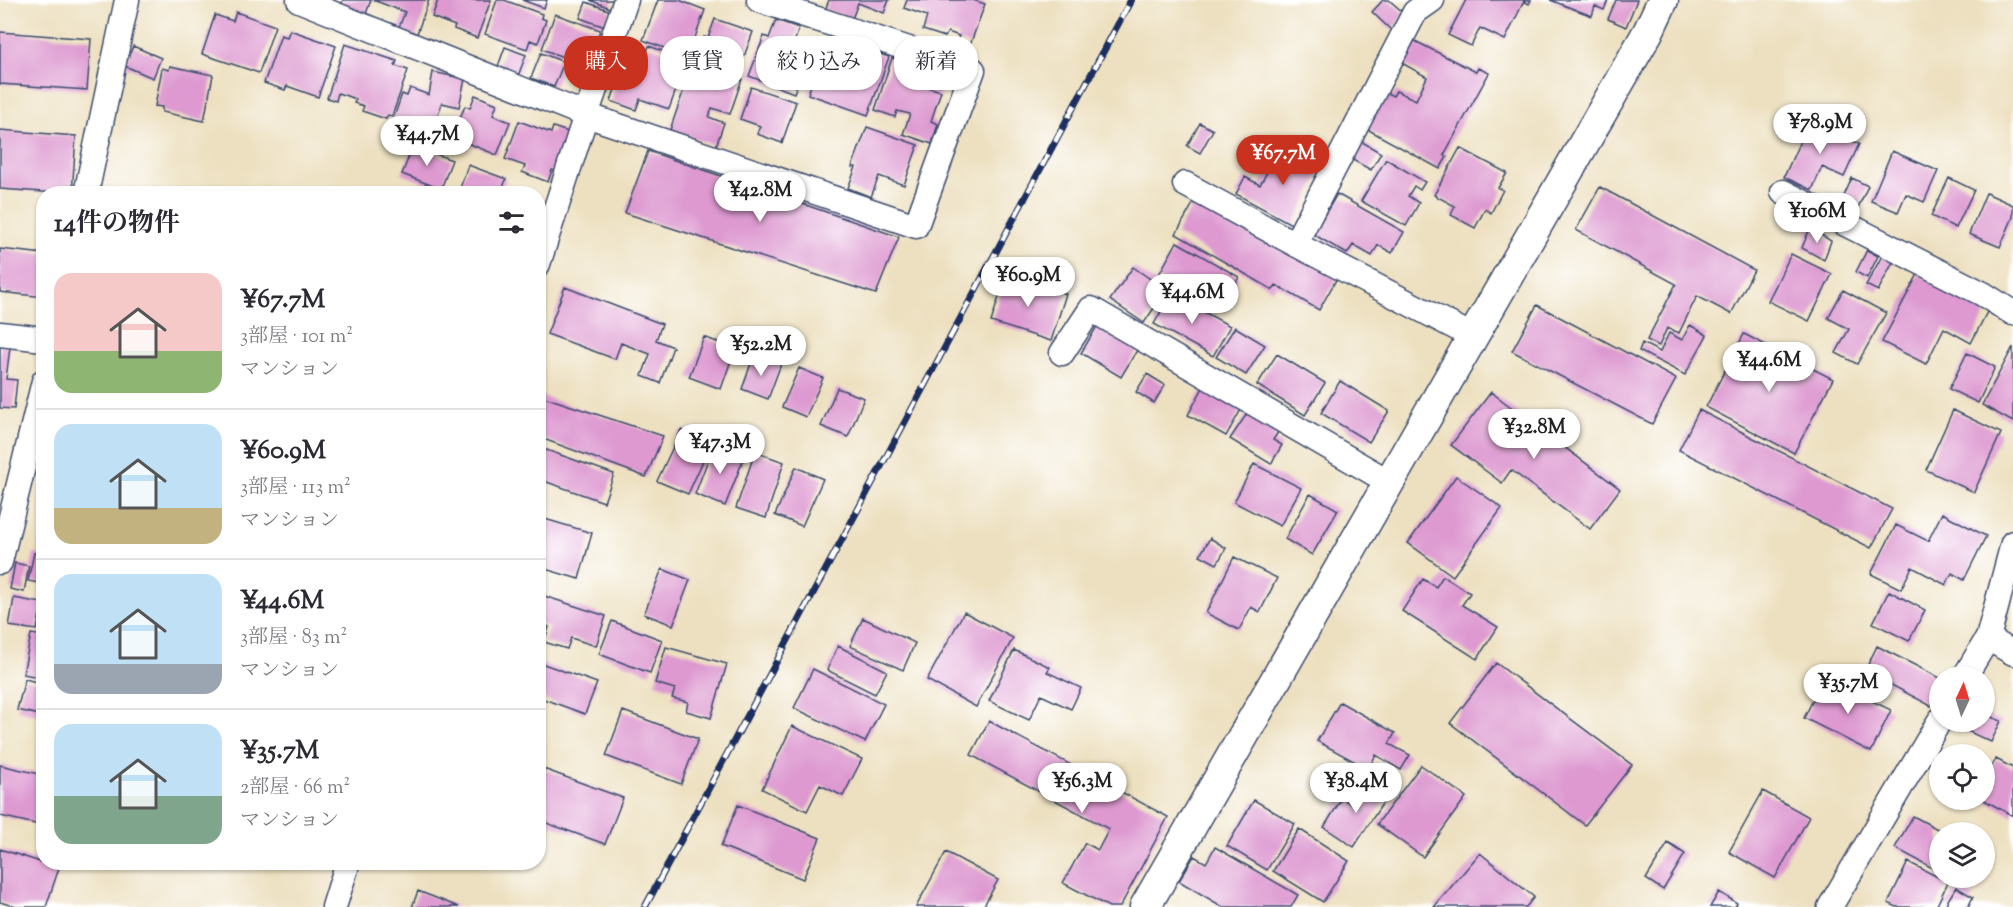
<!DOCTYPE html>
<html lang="ja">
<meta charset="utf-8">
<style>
:root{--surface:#fff;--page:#f7f7f7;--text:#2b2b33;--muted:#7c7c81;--line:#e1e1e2;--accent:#c8321e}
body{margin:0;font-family:"Sorts Mill Goudy","Noto Serif JP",serif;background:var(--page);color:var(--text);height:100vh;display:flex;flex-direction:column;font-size:22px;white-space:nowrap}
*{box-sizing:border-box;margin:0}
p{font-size:20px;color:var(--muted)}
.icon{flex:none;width:33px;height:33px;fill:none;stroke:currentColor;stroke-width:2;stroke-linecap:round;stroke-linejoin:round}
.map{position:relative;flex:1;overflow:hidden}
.panel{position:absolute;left:36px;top:186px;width:510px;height:684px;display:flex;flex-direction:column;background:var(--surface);border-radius:24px;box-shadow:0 2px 4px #0004}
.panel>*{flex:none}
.hud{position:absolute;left:564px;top:36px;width:570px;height:54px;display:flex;gap:12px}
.needle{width:39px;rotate:4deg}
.tools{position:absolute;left:1929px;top:666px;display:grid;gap:12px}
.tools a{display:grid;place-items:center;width:66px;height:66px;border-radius:50%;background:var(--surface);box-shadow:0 2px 4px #0004;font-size:30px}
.price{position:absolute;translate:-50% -51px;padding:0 14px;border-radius:21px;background:#fff;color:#222;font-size:20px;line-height:39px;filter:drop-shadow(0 2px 3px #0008)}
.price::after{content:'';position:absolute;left:50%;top:36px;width:18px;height:14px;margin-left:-9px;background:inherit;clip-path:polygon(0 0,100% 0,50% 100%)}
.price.selected{background:var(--accent);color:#fff}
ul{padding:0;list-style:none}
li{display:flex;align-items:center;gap:18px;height:150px;padding:0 18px}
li+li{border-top:2px solid var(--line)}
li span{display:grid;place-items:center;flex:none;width:168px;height:120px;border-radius:18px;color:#555}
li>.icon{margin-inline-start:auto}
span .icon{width:72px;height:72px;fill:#fffc;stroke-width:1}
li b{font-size:26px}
h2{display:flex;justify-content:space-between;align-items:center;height:72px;padding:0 18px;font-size:26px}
.tag{padding:0 21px;border-radius:24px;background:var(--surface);box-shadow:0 2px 4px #0004;font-size:21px;line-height:54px}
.tag.selected{background:var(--accent);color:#fff}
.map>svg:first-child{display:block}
</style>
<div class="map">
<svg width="2013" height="907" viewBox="0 0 2013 907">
<rect width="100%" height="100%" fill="#fff"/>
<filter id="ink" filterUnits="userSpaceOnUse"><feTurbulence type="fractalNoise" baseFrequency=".0167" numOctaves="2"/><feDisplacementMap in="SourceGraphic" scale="12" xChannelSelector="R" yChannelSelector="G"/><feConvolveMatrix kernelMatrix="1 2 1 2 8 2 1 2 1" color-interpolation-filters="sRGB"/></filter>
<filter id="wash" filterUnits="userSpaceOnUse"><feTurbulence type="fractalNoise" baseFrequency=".008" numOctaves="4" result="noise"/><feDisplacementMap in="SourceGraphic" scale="24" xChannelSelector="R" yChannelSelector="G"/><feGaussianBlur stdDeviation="1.35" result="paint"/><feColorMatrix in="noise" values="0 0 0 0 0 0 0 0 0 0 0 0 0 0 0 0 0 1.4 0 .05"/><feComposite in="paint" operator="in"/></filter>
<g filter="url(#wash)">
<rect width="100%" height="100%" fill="#ede0c0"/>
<g id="blocks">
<path fill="#dd99d0" d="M343,0H371L363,22L338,13Z
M373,0H429L415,39L397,32L405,12Z
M438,0H491L477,38L454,29L455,26L432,17Z
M497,0H504L542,14L541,18L546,20L538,43L530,40L527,49L485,34Z
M522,0H547L544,8Z
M590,0H613L610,8Z
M658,0H679L705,10L688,57L643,40Z
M829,0H889L884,13L858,3L852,19L825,10Z
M907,0H973L985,4L970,45L957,41L959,36L948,32L945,37L923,30L927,16L904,8Z
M1383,0H1389L1405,14L1391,30L1372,12Z
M1466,0H1531L1529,4L1524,1L1505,40L1480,28L1471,46L1448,35Z
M1550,0H1608L1604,10L1595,6L1592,16Z
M1616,0H1637L1626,27L1608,19Z
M586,2L611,11L605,27L580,18Z
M236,12L275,26L259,73L202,54L215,15L233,21Z
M555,14L600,30L587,66L542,49Z
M715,19L753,32L738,73L697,58L704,37L708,38Z
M776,20L799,28L793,46L809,53L794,93L749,76L764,36L769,38Z
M290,30L336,46L318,97L287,86L285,90L264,83L281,35L287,37Z
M0,32L91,39L87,90L0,84Z
M1413,40L1476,72L1478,68L1489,73L1444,155L1447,157L1440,169L1365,128L1385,92L1393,96L1396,91L1416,100L1427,77L1400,62Z
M851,43L889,57L868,115L808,94L822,53L827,55L831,45L848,51Z
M345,44L397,61L395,66L408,70L392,116L388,115L386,119L362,111L364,106L354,103L356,99L338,93L336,101L327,98Z
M133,46L161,58L153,78L125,66Z
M649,46L687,60L669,109L640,99L636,110L611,101L623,66L639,72Z
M505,47L526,55L518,76L497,69Z
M541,53L564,62L554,87L531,78Z
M892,58L920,67L918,71L931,75L927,87L941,91L931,121L938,124L932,144L903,134L910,114L897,111L895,117L875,110Z
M693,63L742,79L730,114L712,108L709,117L724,123L716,146L670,130Z
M170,66L213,75L204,121L162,112V107L155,106L162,68L169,70Z
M433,72L465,79L459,107L442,103L431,135L425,133L423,141L390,129L402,94L407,96L410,88L429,95Z
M751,87L796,102L782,143L757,134L760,126L740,119Z
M475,95L497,104L493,115L510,122L497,155L452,137L465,106L470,108Z
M519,121L551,133L553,127L571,133L557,172L552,170L548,182L522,172L525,166L505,159Z
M1809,121L1859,144L1844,177L1822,167L1812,190L1784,177Z
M1200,123L1213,130L1200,153L1187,146Z
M867,127L918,145L904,185L879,176L871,197L848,188L856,167H852Z
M0,130L76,136L72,194L0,189Z
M1359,140L1381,153L1371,170L1349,158Z
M413,146L452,160L441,189L402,174Z
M1281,146L1323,169L1293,225L1236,194L1245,177L1260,185Z
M1460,148L1507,173L1498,188L1503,190L1491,213L1485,209L1475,228L1451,215L1455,206L1434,195Z
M648,151L899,237L876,294L625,213Z
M1892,151L1938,171L1924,202L1906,194L1898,212L1871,201Z
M1386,159L1425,182L1420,190L1414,186L1408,196L1419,203L1406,226L1361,201Z
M468,165L506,179L501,194H458Z
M1852,178L1868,186L1855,214L1839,207Z
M1949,178L1974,190L1956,228L1931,216Z
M1600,187L1754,270L1731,314L1697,296L1679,333L1667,328L1659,346L1647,340L1676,284L1576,230Z
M1199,193L1337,278L1319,310L1276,285L1273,290L1176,234Z
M1986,193L2013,205V217L2000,247L1969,234Z
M1337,194L1404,232L1392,253L1378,245L1372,256L1353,245L1347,254L1313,234Z
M1810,228L1831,241L1824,260L1802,248Z
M1177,242L1239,277L1223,306L1212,300L1208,306L1157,278Z
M0,249L44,254V297L0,292Z
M1867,250L1878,256L1867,278L1856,272Z
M1791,254L1832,274L1809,321L1768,301Z
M1882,256L1893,262L1878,291L1866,285Z
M1133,267L1166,290L1144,323L1110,300Z
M1918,274L1988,310L1971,343L1944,328L1926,364L1882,342Z
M1006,275L1066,294L1051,341L991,322Z
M565,287L662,324L656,340L673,347L660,383L642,376L650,354L621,343L615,359L547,334Z
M1843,290L1886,313L1857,364L1836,353L1849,329L1828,318Z
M1171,294L1230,326L1213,356L1154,324Z
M1537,305L1676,379L1652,424L1512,351Z
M1099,323L1139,347L1121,377L1081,353Z
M1690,325L1707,335L1685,375L1639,351L1642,343L1660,352L1669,333L1682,340Z
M1235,327L1265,345L1246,375L1216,357Z
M1744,334L1833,379L1794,453L1706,407Z
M704,337L735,349L721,389L689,377Z
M0,346L10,347L6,379L17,380L14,409L0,408Z
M2013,347V422L1982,405Z
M1967,353L1995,367L1978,403L1949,389Z
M1277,354L1325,383L1305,415L1257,385Z
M754,355L781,364L768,399L742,389Z
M799,368L823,378L806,417L782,407Z
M1147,374L1165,385L1154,403L1136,392Z
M1340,381L1389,411L1369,442L1321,413Z
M1205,384L1243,406L1226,436L1188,415Z
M837,388L864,398L848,437L821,426Z
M1491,392L1620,489L1590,529L1511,470L1502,483L1451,445Z
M538,395L663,436L646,477L538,437Z
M1250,409L1280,429L1273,440L1282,445L1271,464L1230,439Z
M1699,410L1892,509L1871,548L1679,450Z
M1953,410L2001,433L1974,492L1926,470Z
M681,430L711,443L688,494L657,481Z
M714,444L745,455L725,506L695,494Z
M538,447L614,474L604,502L538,479Z
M755,452L784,462L766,518L736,508Z
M1254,464L1301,488L1280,526L1234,502Z
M796,467L823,479L802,526L775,515Z
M1456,476L1502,508L1453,576L1408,543Z
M1310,494L1338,510L1312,555L1285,539Z
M1942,513L1986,536L1964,580L1952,573L1946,585L1912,567L1901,589L1871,574L1896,525L1928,541Z
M538,517L592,533L579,579L538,567Z
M1210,538L1226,548L1217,564L1200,555Z
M34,553L44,556V584L28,581Z
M1234,557L1277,578L1260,612L1251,607L1239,630L1206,613Z
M15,563L29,566L24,592L10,589Z
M662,569L690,580L673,625L644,614Z
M1443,576L1470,593L1462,605L1498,627L1477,659L1402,611L1423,579L1436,587Z
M1889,591L1925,610L1909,641L1873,623Z
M538,594L606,616L596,646L571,638L567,649L544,642L549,627L538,623Z
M14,598L42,603L37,630L9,626Z
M964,612L1013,638L976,707L927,680Z
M863,618L915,643L903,670L850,646Z
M612,621L662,640L650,673L599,654Z
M31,634L44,636V678L23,674Z
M838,646L887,671L875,694L827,670Z
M1877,646L1940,678V690L1931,706L1865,671Z
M666,647L727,664L711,718L686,711L688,702L672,698L675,689L655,683Z
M1014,650L1050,667L1047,672L1081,688L1071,709L1041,695L1029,720L989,701Z
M538,662L597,683L585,714L538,697Z
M1496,663L1632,765L1585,825L1450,723Z
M813,669L884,704L865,742L794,708Z
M1824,678L1891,710L1871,752L1804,718Z
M25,679L44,684V716L17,710Z
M1340,702L1395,733L1389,744L1410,755L1401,770L1376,755L1368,769L1317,741Z
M623,711L698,739L681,784L606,756Z
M1984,714L2001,721L1991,742L1963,729L1967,722H1984Z
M989,721L1168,817L1120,907H1109L1063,883L1085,843L1098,850L1109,829L971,755Z
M792,726L862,759L843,796L820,785L807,811L762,789Z
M1996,759L2013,768V816L1984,800V779Z
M0,765L44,775V811L40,825L0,816Z
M1421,765L1466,797L1423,857L1377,824Z
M538,767L623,798L605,844L538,820Z
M1367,781L1388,795L1354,847L1324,827L1342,798L1352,805Z
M1763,791L1809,817L1775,878L1729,852Z
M1254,800L1295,824L1267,870L1227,846Z
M738,805L820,838L803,879L721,846Z
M1913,816L1943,832H1940V872L1895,848Z
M1299,829L1349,861L1323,902L1273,871Z
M1668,843L1685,854L1663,890L1646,879Z
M1215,847L1298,895L1291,907H1223L1179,881L1194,856L1206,863Z
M0,849L59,868L46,907H16L0,902Z
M946,852L998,880L983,907H916Z
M1480,853L1534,897L1526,907H1434Z
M1908,862L1948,882L1936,907H1897L1888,903Z
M1956,887L1973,897L1968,907H1944Z
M418,891L459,907H412Z
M1719,892L1737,903L1735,907H1710Z"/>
</g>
</g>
<g filter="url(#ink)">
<use href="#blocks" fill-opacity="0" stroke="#3a4a6d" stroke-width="1.5"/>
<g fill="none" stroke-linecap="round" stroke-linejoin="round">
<defs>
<path id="minor" d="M299,0L586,115L626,0
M1185,184L1295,244L1474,337
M1783,192L1983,294L2013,313
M86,194L127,0
M1295,244L1415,12L1432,0
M538,264L586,115L916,226L973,70L759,0
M0,334L44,339
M1062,353L1091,309L1389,482
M0,562L44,381
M1988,638L2013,653
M1965,676L1988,638L2013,543
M334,907L348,862
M1830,907L1940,720"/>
<path id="tertiary" d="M1145,907L1648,32L1663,0"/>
</defs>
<use href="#minor" stroke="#3a4a6d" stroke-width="27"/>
<use href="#tertiary" stroke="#3a4a6d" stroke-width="33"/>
<use href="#minor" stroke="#fff" stroke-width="24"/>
<use href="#tertiary" stroke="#fff" stroke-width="30"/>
<defs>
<path id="rail" d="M645,907L1131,0"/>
</defs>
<use href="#rail" stroke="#1b2f5e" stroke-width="7"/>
<use href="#rail" stroke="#fff" stroke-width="4.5" stroke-dasharray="14" stroke-linecap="butt"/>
</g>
</g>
</svg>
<div class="tools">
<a><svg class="needle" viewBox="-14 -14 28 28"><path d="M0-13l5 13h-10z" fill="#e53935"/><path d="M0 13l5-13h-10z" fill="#7c7c81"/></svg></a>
<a><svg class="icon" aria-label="locate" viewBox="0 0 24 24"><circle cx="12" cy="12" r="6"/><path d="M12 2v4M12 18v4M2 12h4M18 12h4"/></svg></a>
<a><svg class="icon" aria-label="layers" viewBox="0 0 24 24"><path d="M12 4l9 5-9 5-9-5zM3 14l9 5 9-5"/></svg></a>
</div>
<b class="price" style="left:1820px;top:155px">¥78.9M</b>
<b class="price" style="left:427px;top:167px">¥44.7M</b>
<b class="price selected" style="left:1283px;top:186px">¥67.7M</b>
<b class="price" style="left:760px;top:223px">¥42.8M</b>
<b class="price" style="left:1817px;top:244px">¥106M</b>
<b class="price" style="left:1028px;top:308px">¥60.9M</b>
<b class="price" style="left:1192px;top:325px">¥44.6M</b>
<b class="price" style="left:761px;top:377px">¥52.2M</b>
<b class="price" style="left:1769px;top:393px">¥44.6M</b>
<b class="price" style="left:1534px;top:460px">¥32.8M</b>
<b class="price" style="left:720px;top:475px">¥47.3M</b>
<b class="price" style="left:1848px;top:715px">¥35.7M</b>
<b class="price" style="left:1082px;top:814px">¥56.3M</b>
<b class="price" style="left:1356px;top:814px">¥38.4M</b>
<div class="hud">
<a class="tag selected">購入</a>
<a class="tag">賃貸</a>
<a class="tag">絞り込み</a>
<a class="tag">新着</a>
</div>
<section class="panel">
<h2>14件の物件<svg class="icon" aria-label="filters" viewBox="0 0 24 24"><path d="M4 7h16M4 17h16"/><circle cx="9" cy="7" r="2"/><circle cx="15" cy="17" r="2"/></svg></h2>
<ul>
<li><span style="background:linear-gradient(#f6c9c9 65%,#8fb573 0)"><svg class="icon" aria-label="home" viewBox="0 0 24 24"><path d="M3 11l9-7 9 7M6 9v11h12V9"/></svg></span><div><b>¥67.7M</b><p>3部屋 · 101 m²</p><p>マンション</p></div></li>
<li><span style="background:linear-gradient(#bfe0f5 70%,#c2b280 0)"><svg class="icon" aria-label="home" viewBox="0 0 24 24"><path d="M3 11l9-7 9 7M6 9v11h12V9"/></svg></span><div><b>¥60.9M</b><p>3部屋 · 113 m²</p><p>マンション</p></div></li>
<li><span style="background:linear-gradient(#bfe0f5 75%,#9aa5b1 0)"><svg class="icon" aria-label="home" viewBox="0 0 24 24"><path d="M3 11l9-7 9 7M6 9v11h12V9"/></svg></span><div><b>¥44.6M</b><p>3部屋 · 83 m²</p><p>マンション</p></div></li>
<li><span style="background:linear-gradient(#bfe0f5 60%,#7fa58c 0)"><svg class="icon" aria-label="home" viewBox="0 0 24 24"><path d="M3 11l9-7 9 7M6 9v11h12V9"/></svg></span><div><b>¥35.7M</b><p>2部屋 · 66 m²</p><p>マンション</p></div></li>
</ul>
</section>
</div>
